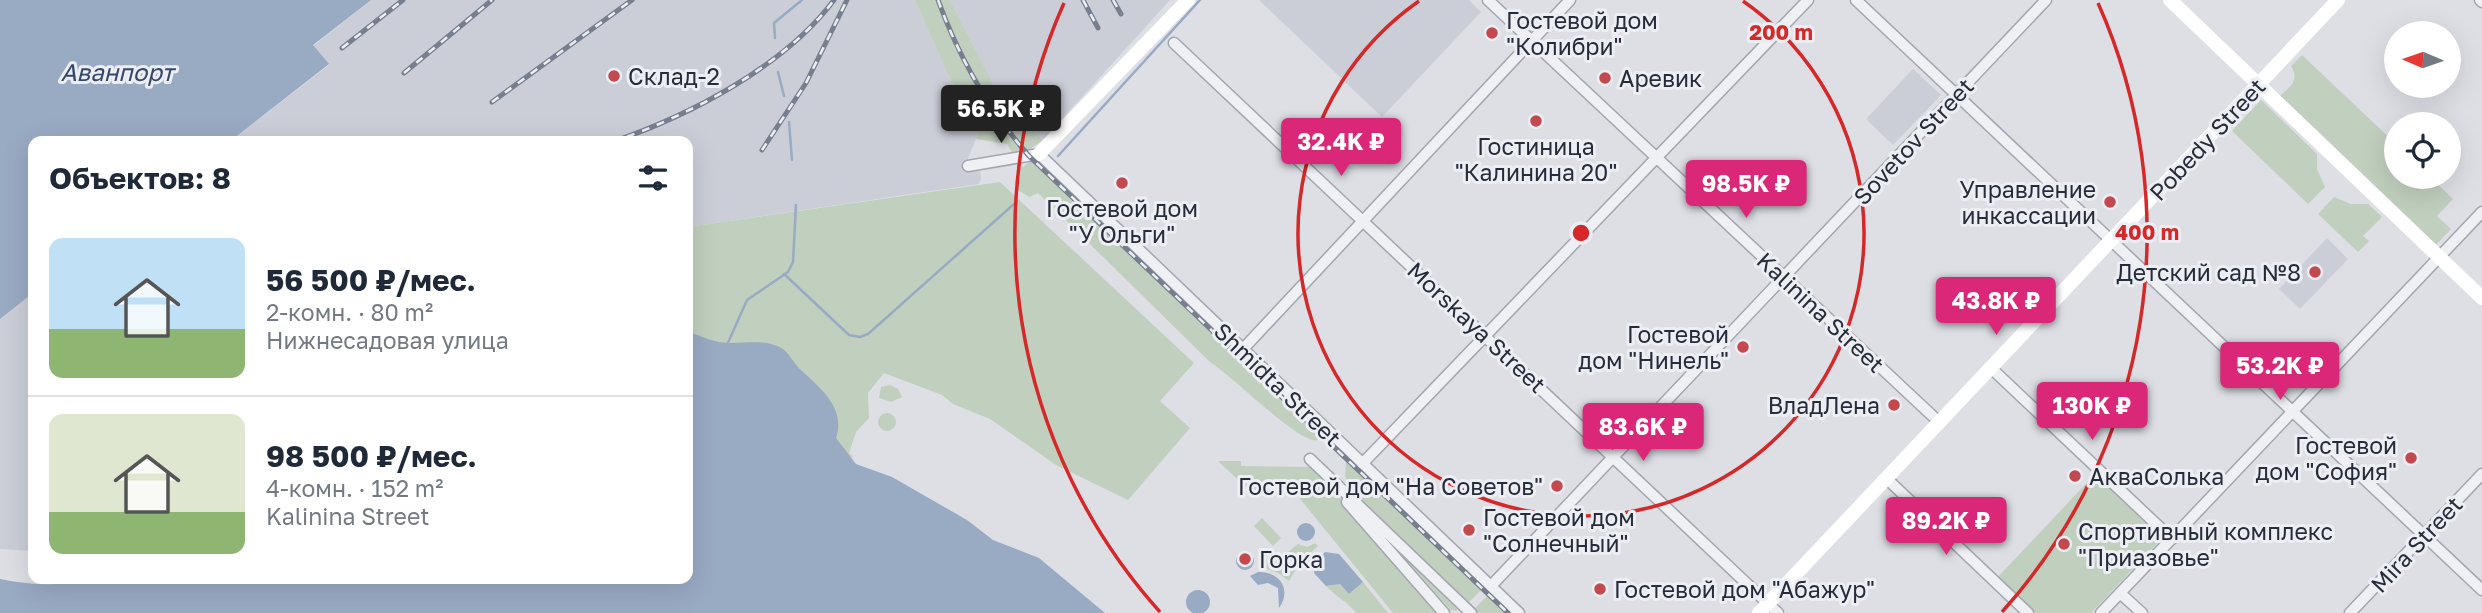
<!DOCTYPE html>
<html lang="ru">
<meta charset="utf-8">
<style>
:root{--surface:#fff;--page:#f6f6f7;--text:#1f2937;--muted:#747a83;--line:#e0e1e3;--accent:#db2777}
body{margin:0;font-family:"Golos Text",sans-serif;background:var(--page);color:var(--text);height:100vh;display:flex;flex-direction:column;font-size:26px;white-space:nowrap}
*{box-sizing:border-box;margin:0}
p{font-size:23px;color:var(--muted)}
.icon{flex:none;width:38px;height:38px;fill:none;stroke:currentColor;stroke-width:2;stroke-linecap:round;stroke-linejoin:round}
.map{position:relative;flex:1;overflow:hidden}
.details{position:absolute;left:28px;top:136px;width:665px;height:448px;display:flex;flex-direction:column;background:var(--surface);border-radius:14px;box-shadow:0 7px 28px #0002}
.details>*{flex:none}
.needle{width:46px;rotate:272deg}
.controls{position:absolute;left:2384px;top:21px;display:grid;gap:14px}
.controls a{display:grid;place-items:center;width:77px;height:77px;border-radius:50%;background:var(--surface);box-shadow:0 7px 28px #0002;font-size:35px}
.price{position:absolute;translate:-50% -60px;padding:0 16px;border-radius:7px;background:var(--accent);color:#fff;font-size:23px;line-height:46px;filter:drop-shadow(0 2px 4px #0008)}
.price::after{content:'';position:absolute;left:50%;top:42px;width:21px;height:16px;margin-left:-10px;background:inherit;clip-path:polygon(0 0,100% 0,50% 100%)}
.price.selected{background:#222;color:#fff}
ul{padding:0;list-style:none}
li{display:flex;align-items:center;gap:21px;height:175px;padding:0 21px}
li+li{border-top:2px solid var(--line)}
li span{display:grid;place-items:center;flex:none;width:196px;height:140px;border-radius:14px;color:#555}
li>.icon{margin-inline-start:auto}
span .icon{width:84px;height:84px;fill:#fffc;stroke-width:1}
li b{font-size:30px}
h2{display:flex;justify-content:space-between;align-items:center;height:84px;padding:0 21px;font-size:30px}
.map>svg:first-child{display:block}
</style>
<div class="map">
<svg width="2482" height="613" viewBox="0 0 2482 613">
<rect width="100%" height="100%" fill="#dddfe5"/>
<path fill="#cbced7" d="M371,0H915L948,75L980,129L967,161L969,172L980,171L981,178L979,184L688,227V142H229L329,65L313,46Z
M950,0H1170L1043,140L1002,101Z
M1259,0H1469L1481,12L1382,117Z
M1913,69L1941,95L1893,145L1866,119Z
M2327,238L2348,259L2300,309L2279,289Z
M33,293V551L0,549V319Z"/>
<path fill="#c1cfbe" d="M915,0H950L1002,101L1043,140L1030,149L1013,154L1007,144L976,139L980,129L948,75Z
M2302,55L2396,144V177H2430L2453,199L2437,216L2451,229L2435,246L2280,96C2290,87 2300,80 2291,66Z
M2261,100L2317,154V169L2325,187L2308,204L2232,131Z
M1031,161L1316,434L1318,440C1300,445 1234,377 1211,363L1038,193L1029,197L1018,190L1015,182L1020,169Z
M1000,182L1194,363L1160,401L1190,428L1128,500L1056,465L990,419L953,404L942,395L884,373L868,393L869,418L856,432L849,453L854,458L688,400V227Z
M2334,197L2351,204H2368L2382,217L2363,236L2369,241L2358,252L2318,214Z
M890,385L898,389L902,397L891,402L879,398L881,387Z
M878 422a9 9 0 1 1 18 0a9 9 0 1 1-18 0Z
M1218,461H1241V466L1313,467L1440,613H1393L1288,484L1269,480L1253,494Z
M1346,462L1481,590L1466,605L1352,493L1345,476Z
M2097,472L2164,536L2091,613H2034L1997,578Z
M1367,475L1486,589L1484,590L1364,476Z
M1262,518L1281,538L1273,546L1254,526Z
M1388,540L1457,605V611L1451,610Z
M1315,543L1318,546L1306,557V567H1301L1287,553L1298,544L1307,547Z
M1265,558L1296,569L1289,581L1278,573L1265,568Z
M1363,582L1388,613H1356C1347,601 1336,597 1326,586L1340,584L1349,594Z
M1487,596L1504,613H1476L1473,610Z"/>
<path fill="#99aac3" d="M0,0H371L313,45L329,64L229,142H33V293L0,319Z
M688,331C697,335 709,340 719,342C737,345 757,339 774,345C789,349 791,361 801,370C821,389 846,408 836,438L856,464L892,477L967,520L993,540L1039,558L1105,613H0V579C29,585 60,587 89,579H688Z
M1297 532a9 9 0 1 1 18 0a9 9 0 1 1-18 0Z
M1236 561a9 9 0 1 1 18 0a9 9 0 1 1-18 0Z
M1325,552L1339,554L1363,582L1349,594L1340,584L1326,586L1314,573L1316,562Z
M1258,572C1280,571 1292,590 1279,608L1278,588L1268,583L1258,585L1250,576Z
M1186 602a12 12 0 1 1 24 0a12 12 0 1 1-24 0Z"/>
<g fill="none" stroke-linecap="round" stroke-linejoin="round">
<path stroke="#99aac3" stroke-width="2.5" d="M775,38L774,23L802,0
M778,72L784,96
M789,122L792,160
M1058,156L1200,0
M784,274L849,335L860,337L868,334L1014,204
M727,345L747,300L788,272L793,262L796,205"/>
<defs>
<path id="street" d="M1488,0L1939,422
M1856,0L2482,590
M2480,0L2482,2
M1174,43L1778,613
M968,166L1039,154L1519,613
M1242,350L1570,0
M1991,368L2172,539
M1310,459L1471,613
M1362,464L1808,0
M1886,478L2028,613
M1347,502L1444,613
M1491,586L2046,0
M2120,593L2142,613
M2101,613L2482,212
M2350,613L2482,474"/>
</defs>
<use href="#street" stroke="#a3a6af" stroke-width="13"/>
<use href="#street" stroke="#eff0f4" stroke-width="10"/>
<path stroke="#fff" stroke-width="14" d="M2170,0L2482,298
M1039,154L1188,0
M1759,613L2338,0"/>
<defs>
<path id="rail" d="M938,0C959,58 989,110 1029,156L1508,613
M1083,0L1098,28
M1113,0L1121,14
M342,48L403,0
M404,73L492,0
M492,102L632,0
M612,142C689,116 785,66 834,0
M762,150L806,83L847,0"/>
</defs>
<use href="#rail" stroke="#777e8e" stroke-width="5"/>
<use href="#rail" stroke="#eceef3" stroke-width="2.5" stroke-dasharray="8" stroke-linecap="butt"/>
</g>
<g fill="none" stroke="#d62828" stroke-width="3.5">
<path d="M1743 1A283 283 0 1 1 1419 1"/>
<path d="M1160 612A566 566 0 0 1 1064 3M2098 3A566 566 0 0 1 2002 612"/>
</g>
<g fill="#c3494f" stroke="#eceef3" stroke-width="2.5">
<circle cx="1492" cy="33" r="7"/>
<circle cx="614" cy="76" r="7"/>
<circle cx="1605" cy="78" r="7"/>
<circle cx="1536" cy="121" r="7"/>
<circle cx="1122" cy="183" r="7"/>
<circle cx="2110" cy="202" r="7"/>
<circle cx="2315" cy="272" r="7"/>
<circle cx="1743" cy="347" r="7"/>
<circle cx="1894" cy="405" r="7"/>
<circle cx="2411" cy="458" r="7"/>
<circle cx="2075" cy="476" r="7"/>
<circle cx="1557" cy="486" r="7"/>
<circle cx="1469" cy="530" r="7"/>
<circle cx="2064" cy="544" r="7"/>
<circle cx="1245" cy="559" r="7"/>
<circle cx="1600" cy="589" r="7"/>
</g>
<g text-anchor="middle" dominant-baseline="central" stroke-width="6" stroke-linejoin="round" paint-order="stroke">
<g font-size="23" fill="#272c3b" stroke="#eceef3" text-anchor="start">
<text x="1506" y="20">Гостевой дом<tspan x="1506" dy="26">"Колибри"</tspan></text>
<text x="628" y="76">Склад-2</text>
<text x="1619" y="78">Аревик</text>
<text x="1536" y="146" text-anchor="middle">Гостиница<tspan x="1536" dy="26">"Калинина 20"</tspan></text>
<text x="2096" y="189" text-anchor="end">Управление<tspan x="2096" dy="26">инкассации</tspan></text>
<text x="1122" y="208" text-anchor="middle">Гостевой дом<tspan x="1122" dy="26">"У Ольги"</tspan></text>
<text x="2301" y="272" text-anchor="end">Детский сад №8</text>
<text x="1729" y="334" text-anchor="end">Гостевой<tspan x="1729" dy="26">дом "Нинель"</tspan></text>
<text x="1880" y="405" text-anchor="end">ВладЛена</text>
<text x="2397" y="445" text-anchor="end">Гостевой<tspan x="2397" dy="26">дом "София"</tspan></text>
<text x="2089" y="476">АкваСолька</text>
<text x="1543" y="486" text-anchor="end">Гостевой дом "На Советов"</text>
<text x="1483" y="517">Гостевой дом<tspan x="1483" dy="26">"Солнечный"</tspan></text>
<text x="2078" y="531">Спортивный комплекс<tspan x="2078" dy="26">"Приазовье"</tspan></text>
<text x="1259" y="559">Горка</text>
<text x="1614" y="589">Гостевой дом "Абажур"</text>
</g>
<g font-size="23" fill="#272c3b" stroke="#eceef3">
<text transform="translate(2207 139) rotate(-47)">Pobedy Street</text>
<text transform="translate(1913 141) rotate(-47)">Sovetov Street</text>
<text transform="translate(1821 312) rotate(43)">Kalinina Street</text>
<text transform="translate(1477 327) rotate(43)">Morskaya Street</text>
<text transform="translate(1278 384) rotate(44)">Shmidta Street</text>
<text transform="translate(2416 544) rotate(-47)">Mira Street</text>
</g>
<g font-size="24" font-style="italic" fill="#35486b" stroke="#eceef3">
<text x="117" y="71">Аванпорт</text>
</g>
</g>
<circle cx="1581" cy="233" r="10" fill="#d62828" stroke="#eceef3" stroke-width="3.5"/>
<g font-size="21" text-anchor="middle" font-weight="bold" fill="#d62828" stroke="#eceef3" stroke-width="6" stroke-linejoin="round" paint-order="stroke">
<text x="1781" y="40">200 m</text>
<text x="2147" y="240">400 m</text>
</g>
</svg>
<div class="controls">
<a><svg class="needle" viewBox="-14 -14 28 28"><path d="M0-13l5 13h-10z" fill="#e53935"/><path d="M0 13l5-13h-10z" fill="#747a83"/></svg></a>
<a><svg class="icon" aria-label="locate" viewBox="0 0 24 24"><circle cx="12" cy="12" r="6"/><path d="M12 2v4M12 18v4M2 12h4M18 12h4"/></svg></a>
</div>
<b class="price selected" style="left:1001px;top:145px">56.5K ₽</b>
<b class="price" style="left:1341px;top:178px">32.4K ₽</b>
<b class="price" style="left:1746px;top:220px">98.5K ₽</b>
<b class="price" style="left:1996px;top:337px">43.8K ₽</b>
<b class="price" style="left:2280px;top:402px">53.2K ₽</b>
<b class="price" style="left:2092px;top:442px">130K ₽</b>
<b class="price" style="left:1643px;top:463px">83.6K ₽</b>
<b class="price" style="left:1946px;top:557px">89.2K ₽</b>
<section class="details">
<h2>Объектов: 8<svg class="icon" aria-label="filters" viewBox="0 0 24 24"><path d="M4 7h16M4 17h16"/><circle cx="9" cy="7" r="2"/><circle cx="15" cy="17" r="2"/></svg></h2>
<ul>
<li><span style="background:linear-gradient(#bfe0f5 65%,#8fb573 0)"><svg class="icon" aria-label="home" viewBox="0 0 24 24"><path d="M3 11l9-7 9 7M6 9v11h12V9"/></svg></span><div><b>56 500 ₽/мес.</b><p>2-комн. · 80 m²</p><p>Нижнесадовая улица</p></div></li>
<li><span style="background:linear-gradient(#dfe7d0 70%,#8fb573 0)"><svg class="icon" aria-label="home" viewBox="0 0 24 24"><path d="M3 11l9-7 9 7M6 9v11h12V9"/></svg></span><div><b>98 500 ₽/мес.</b><p>4-комн. · 152 m²</p><p>Kalinina Street</p></div></li>
</ul>
</section>
</div>
